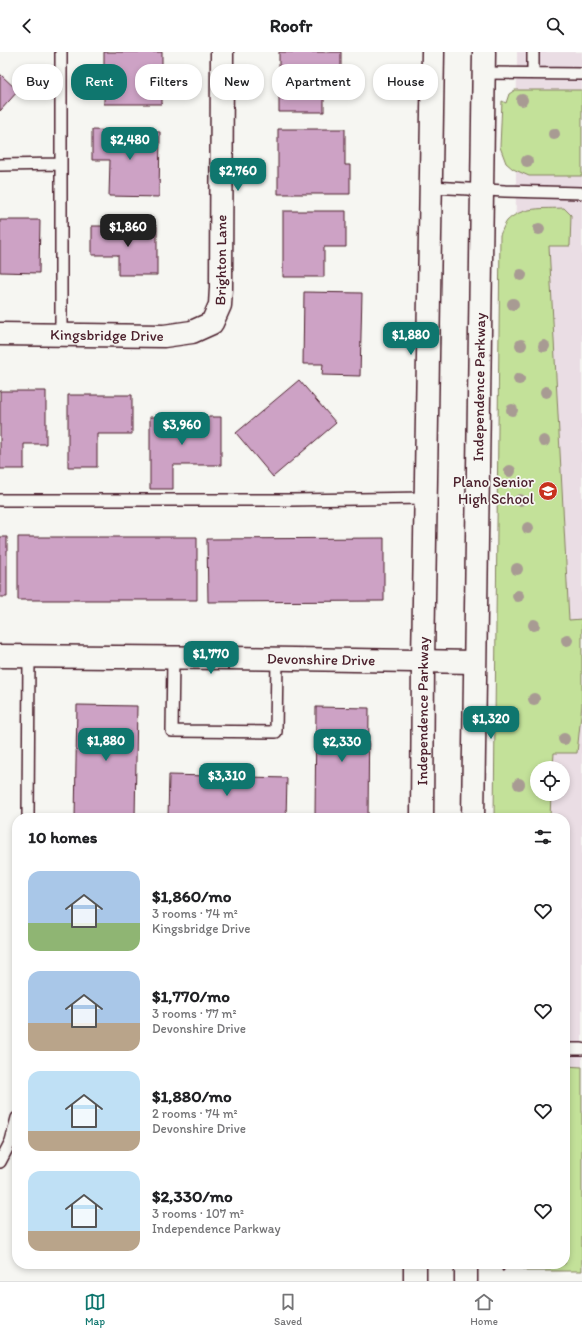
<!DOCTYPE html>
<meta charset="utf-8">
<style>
:root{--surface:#fff;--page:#f2f2f2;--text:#202124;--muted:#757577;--line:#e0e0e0;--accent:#0f766e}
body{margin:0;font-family:Itim,sans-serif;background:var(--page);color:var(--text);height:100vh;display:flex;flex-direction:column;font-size:15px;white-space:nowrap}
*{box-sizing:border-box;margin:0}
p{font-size:13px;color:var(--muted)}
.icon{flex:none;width:22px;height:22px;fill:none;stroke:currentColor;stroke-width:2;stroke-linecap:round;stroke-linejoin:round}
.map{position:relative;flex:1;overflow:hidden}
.drawer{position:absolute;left:12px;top:761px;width:558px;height:456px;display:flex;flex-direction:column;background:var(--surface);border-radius:16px;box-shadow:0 2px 6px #0003}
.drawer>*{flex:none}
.top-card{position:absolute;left:12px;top:12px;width:558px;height:36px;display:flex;gap:8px}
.controls{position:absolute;left:530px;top:709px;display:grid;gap:8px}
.controls a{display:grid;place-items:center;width:40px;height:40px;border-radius:50%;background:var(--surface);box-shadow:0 2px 6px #0003;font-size:20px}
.price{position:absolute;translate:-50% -34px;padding:0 9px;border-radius:8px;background:var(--accent);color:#fff;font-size:13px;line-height:26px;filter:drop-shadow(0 1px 2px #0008)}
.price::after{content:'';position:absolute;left:50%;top:24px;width:12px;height:9px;margin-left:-6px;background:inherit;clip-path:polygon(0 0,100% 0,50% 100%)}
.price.selected{background:#222;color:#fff}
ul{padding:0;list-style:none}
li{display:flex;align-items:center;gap:12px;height:100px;padding:0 16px}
li span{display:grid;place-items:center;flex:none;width:112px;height:80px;border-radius:12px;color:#555}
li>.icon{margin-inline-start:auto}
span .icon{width:48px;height:48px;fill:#fffc;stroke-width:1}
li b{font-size:17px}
h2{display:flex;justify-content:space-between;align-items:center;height:48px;padding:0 16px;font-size:17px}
.pill{padding:0 14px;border-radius:16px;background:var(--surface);box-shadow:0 2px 6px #0003;font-size:14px;line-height:36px}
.pill.selected{background:var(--accent);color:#fff}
header{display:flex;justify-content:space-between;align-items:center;height:52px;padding:0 16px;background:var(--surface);font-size:18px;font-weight:800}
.menu{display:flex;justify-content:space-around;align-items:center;height:56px;border-top:1px solid var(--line);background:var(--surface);font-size:11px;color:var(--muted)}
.menu a{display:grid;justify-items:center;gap:2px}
.menu .selected{color:var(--accent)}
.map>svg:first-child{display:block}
</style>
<header><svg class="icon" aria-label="back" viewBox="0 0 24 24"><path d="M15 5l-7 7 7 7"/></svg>Roofr<svg class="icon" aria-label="search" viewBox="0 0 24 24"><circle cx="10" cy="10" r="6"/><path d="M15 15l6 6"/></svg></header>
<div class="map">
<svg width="582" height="1229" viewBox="0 0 582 1229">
<rect width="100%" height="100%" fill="#f6f6f2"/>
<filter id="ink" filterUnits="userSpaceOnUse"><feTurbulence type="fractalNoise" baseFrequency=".025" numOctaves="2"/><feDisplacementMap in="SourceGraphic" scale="8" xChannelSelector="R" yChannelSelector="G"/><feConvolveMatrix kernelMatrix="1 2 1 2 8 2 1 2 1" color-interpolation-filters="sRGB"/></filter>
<g filter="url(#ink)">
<path fill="#eadde4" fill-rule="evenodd" d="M517,0H582V1213L507,1212H565V766H511ZM537,716H563V742H537Z"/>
<path fill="#c3e199" stroke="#868062" d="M515,38H582V124H529L513,117L506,111L500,95L502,49L506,51L509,42Z
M564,156L571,163L570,194H549L569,568L582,567V653L577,701H554L553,716H537V742H551L550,766H494L500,183C502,179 504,173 507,169C522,154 544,157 564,156Z
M565,1014L582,1015V1219H526L518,1212H565Z"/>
<path fill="#cda2c5" stroke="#4a1f2b" d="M104,0H162V52H104Z
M279,0H341V24H324V60H279Z
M0,22L18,39L0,59Z
M278,77H345V113H350V142H278Z
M92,78L160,80L159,145L109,144L110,108H92Z
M283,159H346V195H324V225H283Z
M0,168H40L39,221L0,220Z
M92,174H157V223H118V203H92Z
M304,240L362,241L360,324L322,323L323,312H303Z
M299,328L336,371L273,425L236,381Z
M0,339H46V392H24V417H0Z
M68,343H132V382H97V415H68Z
M150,365H221V413H173V437H150Z
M0,485H7V545H0Z
M18,485H197V548H18Z
M384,486V549L208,550L207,487Z
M77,653L137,654L135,766H75Z
M316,655L369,656L368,766H315Z
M169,723L287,726L286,766H168Z"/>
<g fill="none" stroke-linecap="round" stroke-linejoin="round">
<defs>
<path id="lane" d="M484,21L582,22
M533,21V0
M0,113L61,112
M431,135L505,139L582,141
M61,283V0
M0,448H292L426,446
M173,606L172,679L276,680L277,607
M28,766L29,605
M565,997H582
M0,1110L11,1089L17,1066"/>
<g id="street">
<path id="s1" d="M0,282L164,284L192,280L212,271L220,253L221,236L222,0"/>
<path id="s2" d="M0,604L231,606L474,610"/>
</g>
<g id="secondary">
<path id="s3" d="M422,766L423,609L433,0"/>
<path id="s4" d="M473,766L484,0"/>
<path d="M415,1229V1212"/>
<path d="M466,1229V1212"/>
</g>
</defs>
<use href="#lane" stroke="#4a1f2b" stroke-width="14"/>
<use href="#street" stroke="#4a1f2b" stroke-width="25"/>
<use href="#secondary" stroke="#4a1f2b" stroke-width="25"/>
<path stroke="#4a1f2b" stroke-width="2.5" stroke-dasharray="3 3" stroke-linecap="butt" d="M502,1219L509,1212"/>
<use href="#lane" stroke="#f6f6f2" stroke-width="11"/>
<use href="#street" stroke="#f6f6f2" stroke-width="22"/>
<use href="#secondary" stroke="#f6f6f2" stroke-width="22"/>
</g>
<g fill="#a89b93">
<circle cx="522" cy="48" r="6"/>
<circle cx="554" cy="82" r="6"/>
<circle cx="527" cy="109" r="6"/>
<circle cx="539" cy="177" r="6"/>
<circle cx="521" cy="223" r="6"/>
<circle cx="513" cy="252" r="6"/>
<circle cx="521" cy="293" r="6"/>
<circle cx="544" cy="294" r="6"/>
<circle cx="519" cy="327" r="6"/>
<circle cx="546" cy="340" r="6"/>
<circle cx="512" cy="358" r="6"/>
<circle cx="544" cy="389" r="6"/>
<circle cx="510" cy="419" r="6"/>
<circle cx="520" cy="448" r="6"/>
<circle cx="528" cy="476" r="6"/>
<circle cx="517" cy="517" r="6"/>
<circle cx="518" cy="544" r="6"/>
<circle cx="534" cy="573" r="6"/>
<circle cx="567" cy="588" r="6"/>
<circle cx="534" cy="647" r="6"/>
<circle cx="506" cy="665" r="6"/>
<circle cx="564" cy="687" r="6"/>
<circle cx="519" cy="732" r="6"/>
</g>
</g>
<defs>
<symbol id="school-disc" viewBox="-11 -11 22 22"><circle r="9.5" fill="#c8321e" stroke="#f6f6f2"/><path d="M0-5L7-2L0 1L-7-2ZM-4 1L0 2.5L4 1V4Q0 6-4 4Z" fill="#fff"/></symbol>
</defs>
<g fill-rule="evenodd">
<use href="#school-disc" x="537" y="428" width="22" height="22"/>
</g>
<g text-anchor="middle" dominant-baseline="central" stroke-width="3.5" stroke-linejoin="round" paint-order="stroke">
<g font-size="15" fill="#4a1f2b" stroke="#f6f6f2">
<text stroke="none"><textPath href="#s1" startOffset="279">Brighton Lane</textPath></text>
<text stroke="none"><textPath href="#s1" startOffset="107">Kingsbridge Drive</textPath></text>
<text stroke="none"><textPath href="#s4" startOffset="431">Independence Parkway</textPath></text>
<text stroke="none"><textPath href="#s2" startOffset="321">Devonshire Drive</textPath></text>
<text stroke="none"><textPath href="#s3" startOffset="107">Independence Parkway</textPath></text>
</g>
<g font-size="15" fill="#4a1f2b" stroke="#f6f6f2" text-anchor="end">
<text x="534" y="430">Plano Senior<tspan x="534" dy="17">High School</tspan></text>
</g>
</g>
</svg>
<div class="controls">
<a><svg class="icon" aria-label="locate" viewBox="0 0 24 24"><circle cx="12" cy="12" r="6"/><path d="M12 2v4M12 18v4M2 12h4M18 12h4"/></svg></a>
</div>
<b class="price" style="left:130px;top:109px">$2,480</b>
<b class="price" style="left:238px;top:140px">$2,760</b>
<b class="price selected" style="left:128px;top:196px">$1,860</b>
<b class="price" style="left:411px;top:304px">$1,880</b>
<b class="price" style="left:182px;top:394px">$3,960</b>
<b class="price" style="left:211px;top:623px">$1,770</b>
<b class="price" style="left:491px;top:688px">$1,320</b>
<b class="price" style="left:106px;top:710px">$1,880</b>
<b class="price" style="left:342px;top:711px">$2,330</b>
<b class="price" style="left:227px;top:745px">$3,310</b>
<div class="top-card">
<a class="pill">Buy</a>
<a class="pill selected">Rent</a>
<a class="pill">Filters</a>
<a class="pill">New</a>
<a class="pill">Apartment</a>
<a class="pill">House</a>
</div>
<section class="drawer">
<h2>10 homes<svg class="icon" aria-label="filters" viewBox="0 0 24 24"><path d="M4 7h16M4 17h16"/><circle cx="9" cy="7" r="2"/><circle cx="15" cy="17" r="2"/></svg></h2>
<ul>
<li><span style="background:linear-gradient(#a9c7e8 65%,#8fb573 0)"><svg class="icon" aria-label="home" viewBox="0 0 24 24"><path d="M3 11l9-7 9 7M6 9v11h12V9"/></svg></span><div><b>$1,860/mo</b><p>3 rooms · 74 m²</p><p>Kingsbridge Drive</p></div><svg class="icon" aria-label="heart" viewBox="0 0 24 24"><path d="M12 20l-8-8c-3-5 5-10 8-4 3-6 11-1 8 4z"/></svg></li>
<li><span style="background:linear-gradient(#a9c7e8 65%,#b9a48a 0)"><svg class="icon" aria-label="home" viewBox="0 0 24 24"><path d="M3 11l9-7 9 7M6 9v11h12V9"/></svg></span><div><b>$1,770/mo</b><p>3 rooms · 77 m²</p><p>Devonshire Drive</p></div><svg class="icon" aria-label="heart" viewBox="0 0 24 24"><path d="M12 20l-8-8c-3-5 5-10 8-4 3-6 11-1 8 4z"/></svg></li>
<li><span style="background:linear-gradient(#bfe0f5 75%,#b9a48a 0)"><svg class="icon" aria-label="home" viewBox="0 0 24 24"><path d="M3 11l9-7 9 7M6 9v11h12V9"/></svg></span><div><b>$1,880/mo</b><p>2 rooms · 74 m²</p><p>Devonshire Drive</p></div><svg class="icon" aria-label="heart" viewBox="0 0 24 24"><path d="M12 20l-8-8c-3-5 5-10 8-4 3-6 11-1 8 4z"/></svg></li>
<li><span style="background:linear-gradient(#bfe0f5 75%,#b9a48a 0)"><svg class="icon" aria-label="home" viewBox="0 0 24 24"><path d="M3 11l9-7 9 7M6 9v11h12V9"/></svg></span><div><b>$2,330/mo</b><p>3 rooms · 107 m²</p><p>Independence Parkway</p></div><svg class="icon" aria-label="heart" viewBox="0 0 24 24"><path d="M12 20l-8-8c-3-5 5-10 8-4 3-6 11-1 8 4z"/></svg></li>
</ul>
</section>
</div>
<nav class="menu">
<a class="selected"><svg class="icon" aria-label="map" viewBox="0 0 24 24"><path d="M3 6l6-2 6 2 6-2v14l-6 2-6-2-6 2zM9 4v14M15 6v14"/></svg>Map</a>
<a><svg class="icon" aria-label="saved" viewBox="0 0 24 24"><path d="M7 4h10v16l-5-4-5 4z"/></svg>Saved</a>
<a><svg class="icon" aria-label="home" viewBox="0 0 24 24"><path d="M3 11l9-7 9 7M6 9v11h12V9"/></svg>Home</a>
</nav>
